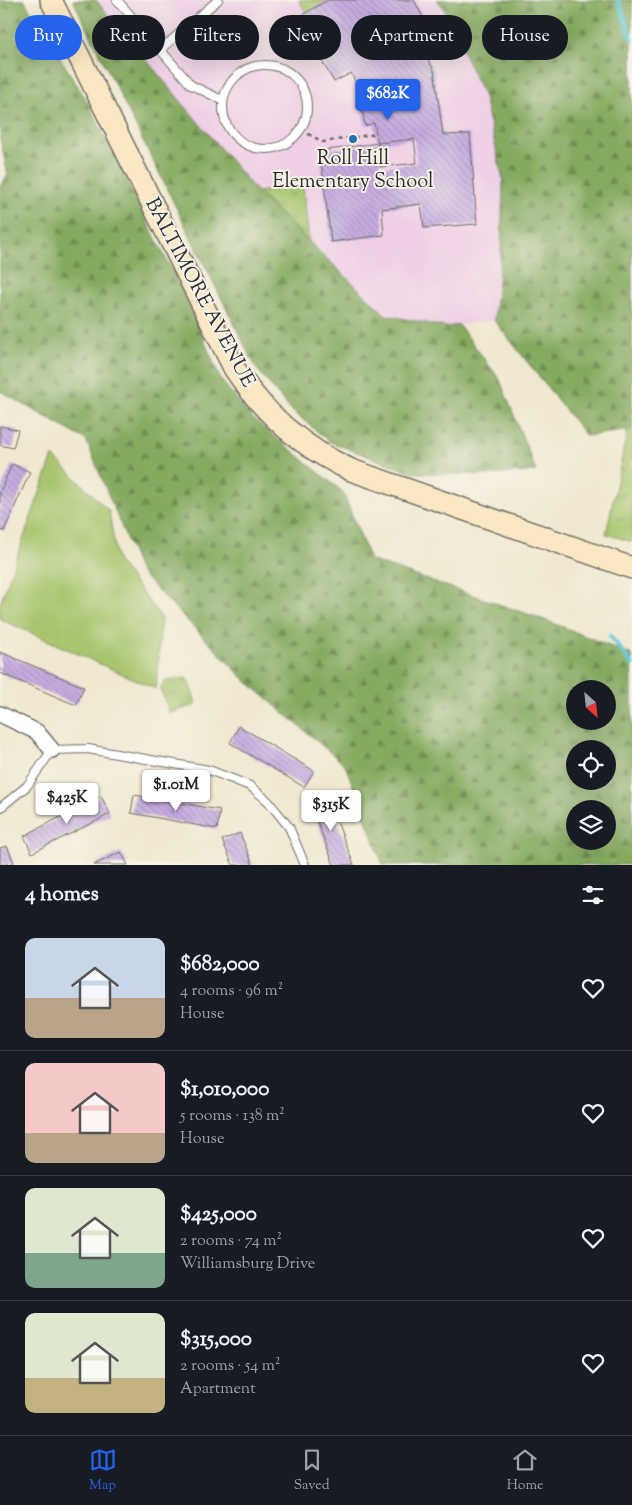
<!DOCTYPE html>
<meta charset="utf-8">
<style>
:root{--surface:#171b24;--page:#242831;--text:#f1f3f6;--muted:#9ea1a6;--line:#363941;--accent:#2563eb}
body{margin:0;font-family:"Sorts Mill Goudy",serif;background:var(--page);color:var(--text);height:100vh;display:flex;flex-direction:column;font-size:19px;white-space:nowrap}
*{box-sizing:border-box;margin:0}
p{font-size:16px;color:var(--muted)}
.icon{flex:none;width:28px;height:28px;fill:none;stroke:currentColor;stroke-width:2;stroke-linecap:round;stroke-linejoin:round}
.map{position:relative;height:865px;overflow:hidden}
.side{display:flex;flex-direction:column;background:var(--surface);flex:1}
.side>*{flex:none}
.banner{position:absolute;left:15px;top:15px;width:602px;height:45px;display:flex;gap:10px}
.needle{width:32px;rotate:153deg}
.controls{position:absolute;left:566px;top:680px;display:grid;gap:10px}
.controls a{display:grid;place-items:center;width:50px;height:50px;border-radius:50%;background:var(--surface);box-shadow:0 5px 20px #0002;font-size:25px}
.price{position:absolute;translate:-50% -42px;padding:0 11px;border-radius:5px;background:#fff;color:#222;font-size:16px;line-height:32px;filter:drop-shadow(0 1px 2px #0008)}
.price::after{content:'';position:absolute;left:50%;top:30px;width:15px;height:11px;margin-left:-8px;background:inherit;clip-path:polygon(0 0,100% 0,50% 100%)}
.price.on{background:var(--accent);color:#fff}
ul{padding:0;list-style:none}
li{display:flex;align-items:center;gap:15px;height:125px;padding:0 25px}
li+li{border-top:1px solid var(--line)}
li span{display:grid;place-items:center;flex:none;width:140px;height:100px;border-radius:10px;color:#555}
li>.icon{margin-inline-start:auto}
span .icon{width:60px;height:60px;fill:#fffc;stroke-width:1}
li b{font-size:21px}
h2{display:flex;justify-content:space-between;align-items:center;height:60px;padding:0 25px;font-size:21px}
.chip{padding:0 18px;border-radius:22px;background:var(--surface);box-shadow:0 5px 20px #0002;font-size:18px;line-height:45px}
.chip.on{background:var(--accent);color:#fff}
.dock{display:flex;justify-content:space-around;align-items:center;height:70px;border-top:1px solid var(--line);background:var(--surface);font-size:14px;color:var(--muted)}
.dock a{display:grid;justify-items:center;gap:2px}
.dock .on{color:var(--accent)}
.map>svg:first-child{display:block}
</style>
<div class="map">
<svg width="632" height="865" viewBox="0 0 632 865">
<defs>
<pattern id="grass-tufts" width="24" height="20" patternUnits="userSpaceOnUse" patternTransform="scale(1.25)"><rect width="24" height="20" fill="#a7c56d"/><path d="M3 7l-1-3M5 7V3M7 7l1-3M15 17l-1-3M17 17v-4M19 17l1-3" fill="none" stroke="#90a95f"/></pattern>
<pattern id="forest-firs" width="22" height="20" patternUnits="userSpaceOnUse" patternTransform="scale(1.25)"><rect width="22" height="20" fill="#85aa60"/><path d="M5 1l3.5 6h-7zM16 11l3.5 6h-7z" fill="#6d8b4f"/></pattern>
<pattern id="building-back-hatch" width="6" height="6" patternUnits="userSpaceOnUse" patternTransform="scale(1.25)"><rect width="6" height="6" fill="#c7ade2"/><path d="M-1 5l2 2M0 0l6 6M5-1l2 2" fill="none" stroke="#a28db7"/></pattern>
</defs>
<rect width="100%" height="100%" fill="#f7f3e8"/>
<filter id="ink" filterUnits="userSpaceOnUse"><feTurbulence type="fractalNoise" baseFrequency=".02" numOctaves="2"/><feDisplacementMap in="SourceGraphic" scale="10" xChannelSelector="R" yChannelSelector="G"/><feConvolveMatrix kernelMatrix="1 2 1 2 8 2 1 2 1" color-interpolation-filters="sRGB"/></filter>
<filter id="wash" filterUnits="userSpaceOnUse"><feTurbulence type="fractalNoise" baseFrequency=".0096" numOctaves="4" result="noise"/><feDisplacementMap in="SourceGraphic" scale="20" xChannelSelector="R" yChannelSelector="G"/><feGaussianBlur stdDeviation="1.12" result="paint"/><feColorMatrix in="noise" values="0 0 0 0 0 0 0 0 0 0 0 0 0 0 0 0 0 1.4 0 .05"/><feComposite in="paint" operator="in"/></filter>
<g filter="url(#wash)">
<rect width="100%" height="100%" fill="#f0e8d0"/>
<path fill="#efd0e6" d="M96,0H437L443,7L484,97L503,180L501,253L494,320L446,327L386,315L257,192Z"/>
<path fill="url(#grass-tufts)" stroke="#69784c" d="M299,0H325L326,1L306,13Z
M303,186L309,242L257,192Z
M632,410V542L606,534Z
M186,678L190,682L196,705L170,713L160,689L165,681Z"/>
<path fill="url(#forest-firs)" stroke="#586a46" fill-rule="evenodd" d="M0,0H24L87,101L190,307L221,380L252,418L343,492L370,560L548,621L632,655V865H383L345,765L245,680L140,572L86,440L0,391V186L8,175L0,138ZM575,689H608V721H575ZM575,749H608V781H575ZM575,809H608V841H575Z
M73,0H96L257,192L386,315L446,327L459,325L500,380L536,471L490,475L412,473L330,442L290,409L256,368Z
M437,0H632V430L586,436L494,320L501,253L503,180L484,97L443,7Z"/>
<path fill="#a7c56d" stroke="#69784c" d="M53,456L109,511L117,560L161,617L156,689L0,619V604Z"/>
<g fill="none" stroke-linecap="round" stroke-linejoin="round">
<path stroke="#5bc6d5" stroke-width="4.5" d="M618,0L632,39
M610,636L632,664"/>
</g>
<g id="blocks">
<path fill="url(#building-back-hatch)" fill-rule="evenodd" d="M328,0H414L429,29L416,39L434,70L443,135L470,134L477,224L424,228L421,204L382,209L384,235L331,242L320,151L378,143L374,123L365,126L359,90L351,73L334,82L311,42L303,46L290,22ZM414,139L417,163L380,167L378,143Z
M0,426L18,430L13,448L0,445Z
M12,464L30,472L4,531L0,530V492Z
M0,652L84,687L76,705L0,673Z
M239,726L314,771L304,787L230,743Z
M134,795L220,810L217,829L131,813Z
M101,796L110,814L32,853L24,836Z
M327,796L354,865H334L310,803Z
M240,833L253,865H233L222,840Z
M7,846L14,863L0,865V848Z
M121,852L128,865H94Z"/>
</g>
</g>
<g filter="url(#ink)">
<use href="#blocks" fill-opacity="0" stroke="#706d65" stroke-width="1"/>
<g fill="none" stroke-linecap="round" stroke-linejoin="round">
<defs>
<path id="lane" d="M117,0L191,85L222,100
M160,50L218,0
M223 107a42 42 0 1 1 84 0a42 42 0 1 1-84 0Z
M0,808L27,786L52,750L88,749L209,770L250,786L268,801L289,827L305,865"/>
<path id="street" d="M0,714L37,732L52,750"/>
<path id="secondary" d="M51,0L234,368C264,414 301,447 351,470L632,568"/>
</defs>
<use href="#lane" stroke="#706d65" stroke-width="10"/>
<use href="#street" stroke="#706d65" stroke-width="18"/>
<use href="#secondary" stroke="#706d65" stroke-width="24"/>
<path stroke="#706d65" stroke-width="2.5" stroke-dasharray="4 4" stroke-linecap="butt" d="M301,130L323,142L376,134"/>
<use href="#lane" stroke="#fff" stroke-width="8"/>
<use href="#street" stroke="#fff" stroke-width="15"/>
<use href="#secondary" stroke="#fae7c3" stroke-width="21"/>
</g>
</g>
<circle fill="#1f6fb2" stroke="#f7f3e8" stroke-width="2" cx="353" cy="139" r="5"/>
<g text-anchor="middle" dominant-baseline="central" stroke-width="4" stroke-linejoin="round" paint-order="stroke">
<g font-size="20" fill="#2b2b2b" stroke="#f7f3e8">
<text x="353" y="159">Roll Hill<tspan x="353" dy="23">Elementary School</tspan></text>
</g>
<g font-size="20" fill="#2b2b2b" stroke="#f7f3e8">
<text transform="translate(199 293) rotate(62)">BALTIMORE AVENUE</text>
</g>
</g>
</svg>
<div class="controls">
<a><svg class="needle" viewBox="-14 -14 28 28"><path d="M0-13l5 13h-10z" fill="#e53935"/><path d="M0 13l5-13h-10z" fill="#9ea1a6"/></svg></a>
<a><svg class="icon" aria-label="locate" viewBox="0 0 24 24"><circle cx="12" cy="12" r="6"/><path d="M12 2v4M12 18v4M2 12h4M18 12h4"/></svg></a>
<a><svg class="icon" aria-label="layers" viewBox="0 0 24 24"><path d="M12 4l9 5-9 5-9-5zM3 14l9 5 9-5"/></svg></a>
</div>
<b class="price on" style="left:388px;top:121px">$682K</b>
<b class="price" style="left:176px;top:812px">$1.01M</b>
<b class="price" style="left:67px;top:825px">$425K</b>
<b class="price" style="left:331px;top:832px">$315K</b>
<div class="banner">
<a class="chip on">Buy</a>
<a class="chip">Rent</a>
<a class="chip">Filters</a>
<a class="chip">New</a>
<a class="chip">Apartment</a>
<a class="chip">House</a>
</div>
</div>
<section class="side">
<h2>4 homes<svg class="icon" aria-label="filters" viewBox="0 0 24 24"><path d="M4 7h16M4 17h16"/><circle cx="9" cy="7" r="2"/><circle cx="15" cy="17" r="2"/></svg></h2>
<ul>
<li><span style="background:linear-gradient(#c9d6e8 60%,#b9a48a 0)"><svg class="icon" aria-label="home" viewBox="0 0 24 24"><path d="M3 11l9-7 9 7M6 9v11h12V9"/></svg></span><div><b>$682,000</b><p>4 rooms · 96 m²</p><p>House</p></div><svg class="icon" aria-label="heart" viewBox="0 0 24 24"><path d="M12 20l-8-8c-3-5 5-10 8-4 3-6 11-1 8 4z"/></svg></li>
<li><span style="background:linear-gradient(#f6c9c9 70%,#b9a48a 0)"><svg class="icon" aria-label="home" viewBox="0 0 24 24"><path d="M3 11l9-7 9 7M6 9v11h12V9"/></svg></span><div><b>$1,010,000</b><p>5 rooms · 138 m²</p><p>House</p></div><svg class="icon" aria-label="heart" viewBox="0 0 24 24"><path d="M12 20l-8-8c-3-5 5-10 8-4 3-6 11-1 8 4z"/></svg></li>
<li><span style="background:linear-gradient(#dfe7d0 65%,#7fa58c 0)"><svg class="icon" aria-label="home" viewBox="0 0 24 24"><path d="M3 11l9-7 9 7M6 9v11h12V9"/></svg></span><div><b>$425,000</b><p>2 rooms · 74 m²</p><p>Williamsburg Drive</p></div><svg class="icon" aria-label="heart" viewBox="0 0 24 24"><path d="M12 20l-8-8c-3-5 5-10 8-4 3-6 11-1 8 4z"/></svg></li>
<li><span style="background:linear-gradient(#dfe7d0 65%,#c2b280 0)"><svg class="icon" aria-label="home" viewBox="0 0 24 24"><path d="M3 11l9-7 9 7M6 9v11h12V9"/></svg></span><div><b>$315,000</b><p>2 rooms · 54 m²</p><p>Apartment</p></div><svg class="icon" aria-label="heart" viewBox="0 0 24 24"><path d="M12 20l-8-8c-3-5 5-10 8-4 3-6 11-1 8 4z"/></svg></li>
</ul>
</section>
<nav class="dock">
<a class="on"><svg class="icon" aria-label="map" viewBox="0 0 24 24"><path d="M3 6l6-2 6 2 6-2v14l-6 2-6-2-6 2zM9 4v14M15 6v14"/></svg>Map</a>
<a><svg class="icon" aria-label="saved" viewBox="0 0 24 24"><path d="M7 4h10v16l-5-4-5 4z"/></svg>Saved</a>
<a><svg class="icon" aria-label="home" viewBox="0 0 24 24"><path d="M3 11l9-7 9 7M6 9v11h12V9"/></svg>Home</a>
</nav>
